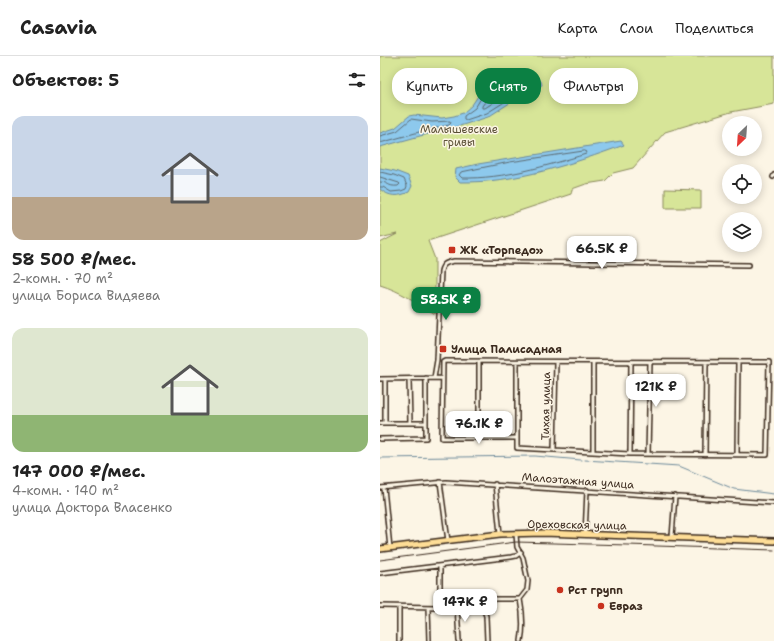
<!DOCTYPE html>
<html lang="ru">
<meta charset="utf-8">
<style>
:root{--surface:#fff;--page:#f6f6f6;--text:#222;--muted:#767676;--line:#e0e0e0;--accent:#0b8043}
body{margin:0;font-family:"Shantell Sans",sans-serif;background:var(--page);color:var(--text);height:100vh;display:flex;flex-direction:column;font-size:15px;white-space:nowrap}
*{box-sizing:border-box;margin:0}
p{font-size:13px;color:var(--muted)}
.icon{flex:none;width:22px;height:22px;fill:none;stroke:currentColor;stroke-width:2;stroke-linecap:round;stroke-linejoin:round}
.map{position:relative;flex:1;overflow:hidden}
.sheet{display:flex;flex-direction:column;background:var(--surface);width:380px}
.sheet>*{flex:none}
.banner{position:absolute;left:12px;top:12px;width:322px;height:36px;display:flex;gap:8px}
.needle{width:26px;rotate:205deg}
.fabs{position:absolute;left:342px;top:60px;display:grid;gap:8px}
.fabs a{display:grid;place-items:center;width:40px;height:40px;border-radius:50%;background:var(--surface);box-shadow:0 2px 10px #0003;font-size:20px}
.price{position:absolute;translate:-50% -34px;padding:0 9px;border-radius:8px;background:#fff;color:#222;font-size:13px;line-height:26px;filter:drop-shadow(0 1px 2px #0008)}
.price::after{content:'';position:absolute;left:50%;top:24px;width:12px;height:9px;margin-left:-6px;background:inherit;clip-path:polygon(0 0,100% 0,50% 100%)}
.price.selected{background:var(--accent);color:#fff}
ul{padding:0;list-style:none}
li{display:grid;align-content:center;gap:8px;height:212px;padding:0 12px}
li span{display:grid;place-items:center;height:124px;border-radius:12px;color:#555}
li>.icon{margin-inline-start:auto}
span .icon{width:72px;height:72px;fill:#fffc;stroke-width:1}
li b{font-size:17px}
h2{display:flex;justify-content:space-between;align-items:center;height:48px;padding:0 12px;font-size:17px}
.tag{padding:0 14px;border-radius:16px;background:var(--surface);box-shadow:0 2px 10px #0003;font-size:14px;line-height:36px}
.tag.selected{background:var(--accent);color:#fff}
header{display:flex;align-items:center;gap:24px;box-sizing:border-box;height:56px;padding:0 20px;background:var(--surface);border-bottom:1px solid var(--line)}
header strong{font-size:19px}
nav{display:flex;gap:22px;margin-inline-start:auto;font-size:14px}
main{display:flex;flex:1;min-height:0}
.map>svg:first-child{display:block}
</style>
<header>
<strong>Casavia</strong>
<nav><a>Карта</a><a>Слои</a><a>Поделиться</a></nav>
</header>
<main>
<section class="sheet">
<h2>Объектов: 5<svg class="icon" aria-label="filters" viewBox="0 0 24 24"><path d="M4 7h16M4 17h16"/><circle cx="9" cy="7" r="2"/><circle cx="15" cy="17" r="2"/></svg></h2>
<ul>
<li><span style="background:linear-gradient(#c9d6e8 65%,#b9a48a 0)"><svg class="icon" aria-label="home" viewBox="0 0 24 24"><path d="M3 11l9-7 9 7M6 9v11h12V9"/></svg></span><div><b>58 500 ₽/мес.</b><p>2-комн. · 70 m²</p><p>улица Бориса Видяева</p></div></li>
<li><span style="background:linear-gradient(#dfe7d0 70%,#8fb573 0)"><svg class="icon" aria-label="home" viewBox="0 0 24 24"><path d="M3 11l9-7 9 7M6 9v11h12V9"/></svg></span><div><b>147 000 ₽/мес.</b><p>4-комн. · 140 m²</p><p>улица Доктора Власенко</p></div></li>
</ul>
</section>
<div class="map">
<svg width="394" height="585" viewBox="0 0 394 585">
<rect width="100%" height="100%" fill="#fcf5e5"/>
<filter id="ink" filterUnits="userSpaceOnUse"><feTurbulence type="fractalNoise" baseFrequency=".025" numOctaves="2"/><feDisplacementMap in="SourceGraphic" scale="8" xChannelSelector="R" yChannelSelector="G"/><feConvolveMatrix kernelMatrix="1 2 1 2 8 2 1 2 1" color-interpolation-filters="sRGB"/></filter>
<g filter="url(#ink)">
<path fill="#d7e598" stroke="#89885b" d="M0,0H394V48L351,56L285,76L253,112L233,117L225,125L206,128L192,133L191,138L48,185L55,203V258C38,247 20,235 0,229V187L17,178L0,182Z
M285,133L321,134V152H285Z"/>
<path fill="#8dc9ed" stroke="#6c899a" d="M154,22L161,25L162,29L136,43L108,61L70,73L40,80L0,91V77L15,72L29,60L34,59L62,62L74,60L83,57L92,49L100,37L109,30L125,26Z
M241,85L244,89C192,108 136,127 80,126L75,121L76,113L98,108Z
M0,112L15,115L28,120L32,130L29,136C18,141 9,141 0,133Z"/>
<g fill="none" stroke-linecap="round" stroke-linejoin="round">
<path stroke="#5c6a71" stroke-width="1" d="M150,27L152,28L151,30L134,40L107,57L86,64L84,63V60L95,52L103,39L111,34L126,30Z
M124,36L126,37L125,39L105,52H102V50C108,41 114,38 124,36Z
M0,80L17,75L31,63L52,66L70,65L71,67L69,69L39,76L0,87
M205,95L207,96L206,98C166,110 124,123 82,122L79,119L81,116L130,106Z
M0,116L14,119L24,123L27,130L26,133L21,135L11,136L3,131H0
M0,121L19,127L20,128L18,130C7,131 9,126 0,126"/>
<path stroke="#6c899a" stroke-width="1" d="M0,402L155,400L201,404
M205,404L299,410L354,433L394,438"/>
<defs>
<path id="minor" d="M393,121L394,119
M54,322L57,304L61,215C63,207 66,207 74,205L369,209
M0,323L62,322
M5,323V367
M29,323L30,367
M0,367H46
M99,382V306
M136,382H62L63,306L65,305L389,306L387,399L250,398L137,392V306
M0,383L46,382V322
M174,394L176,306
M213,396V306
M250,398L251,306
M268,398L270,306
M325,399L326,306
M357,399L358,306
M60,426L68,485
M115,428L120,478
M0,432L66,426L394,447
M4,432L10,492
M136,478L137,491L143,502L148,525L147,534L140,543C143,558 144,570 141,585
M205,479L207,434
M292,481L295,440
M0,517L131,501L136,500L141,496
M101,547L106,560L107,585
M77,549L79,585
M0,550L58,551L101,547L110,543H140
M19,551V585
M48,551L49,585
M58,551L60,541V511"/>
<path id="primary" d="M0,493L120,478L163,477L394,485"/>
</defs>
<use href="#minor" stroke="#3b2a1e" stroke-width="6"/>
<use href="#primary" stroke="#3b2a1e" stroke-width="8"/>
<use href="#minor" stroke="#fcf5e5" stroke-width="3"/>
<use href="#primary" stroke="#fedd96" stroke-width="5"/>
<path stroke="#3b2a1e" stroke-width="1" d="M0,504L136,486L248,489L394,494"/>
</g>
</g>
<g fill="#c8321e" stroke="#fcf5e5" stroke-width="1.5">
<rect x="68" y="190" width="8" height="8" rx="2"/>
<rect x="59" y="289" width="8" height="8" rx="2"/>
<circle cx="180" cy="534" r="4"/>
<circle cx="221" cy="550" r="4"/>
</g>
<g text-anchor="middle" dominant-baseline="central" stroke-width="3" stroke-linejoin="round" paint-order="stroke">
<g font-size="11" fill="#5a4f36" stroke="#fcf5e5">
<text x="79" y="73">Малышевские<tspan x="79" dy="13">гривы</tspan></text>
</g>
<g font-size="11" font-weight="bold" fill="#3b2a1e" stroke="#fcf5e5" text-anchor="start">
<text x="80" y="194">ЖК «Торпедо»</text>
<text x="71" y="293">Улица Палисадная</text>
<text x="188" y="534">Рст групп</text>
<text x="229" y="550">Евраз</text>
</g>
<g font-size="11" fill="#3b2a1e" stroke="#fcf5e5">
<text transform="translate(166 350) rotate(-89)">Тихая улица</text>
<text transform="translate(198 425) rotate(4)">Малоэтажная улица</text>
<text transform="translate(197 469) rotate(1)">Ореховская улица</text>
</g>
</g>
</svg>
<div class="fabs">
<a><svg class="needle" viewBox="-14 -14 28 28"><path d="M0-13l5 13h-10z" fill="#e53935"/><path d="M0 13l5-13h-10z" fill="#767676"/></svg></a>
<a><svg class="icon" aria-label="locate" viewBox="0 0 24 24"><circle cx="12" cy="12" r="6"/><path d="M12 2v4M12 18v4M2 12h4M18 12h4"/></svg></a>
<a><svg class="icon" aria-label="layers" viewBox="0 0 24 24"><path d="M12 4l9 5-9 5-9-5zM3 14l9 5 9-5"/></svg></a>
</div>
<b class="price" style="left:222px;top:214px">66.5K ₽</b>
<b class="price selected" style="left:66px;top:265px">58.5K ₽</b>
<b class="price" style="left:276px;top:352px">121K ₽</b>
<b class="price" style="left:99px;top:389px">76.1K ₽</b>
<b class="price" style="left:85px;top:567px">147K ₽</b>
<div class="banner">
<a class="tag">Купить</a>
<a class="tag selected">Снять</a>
<a class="tag">Фильтры</a>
</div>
</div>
</main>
